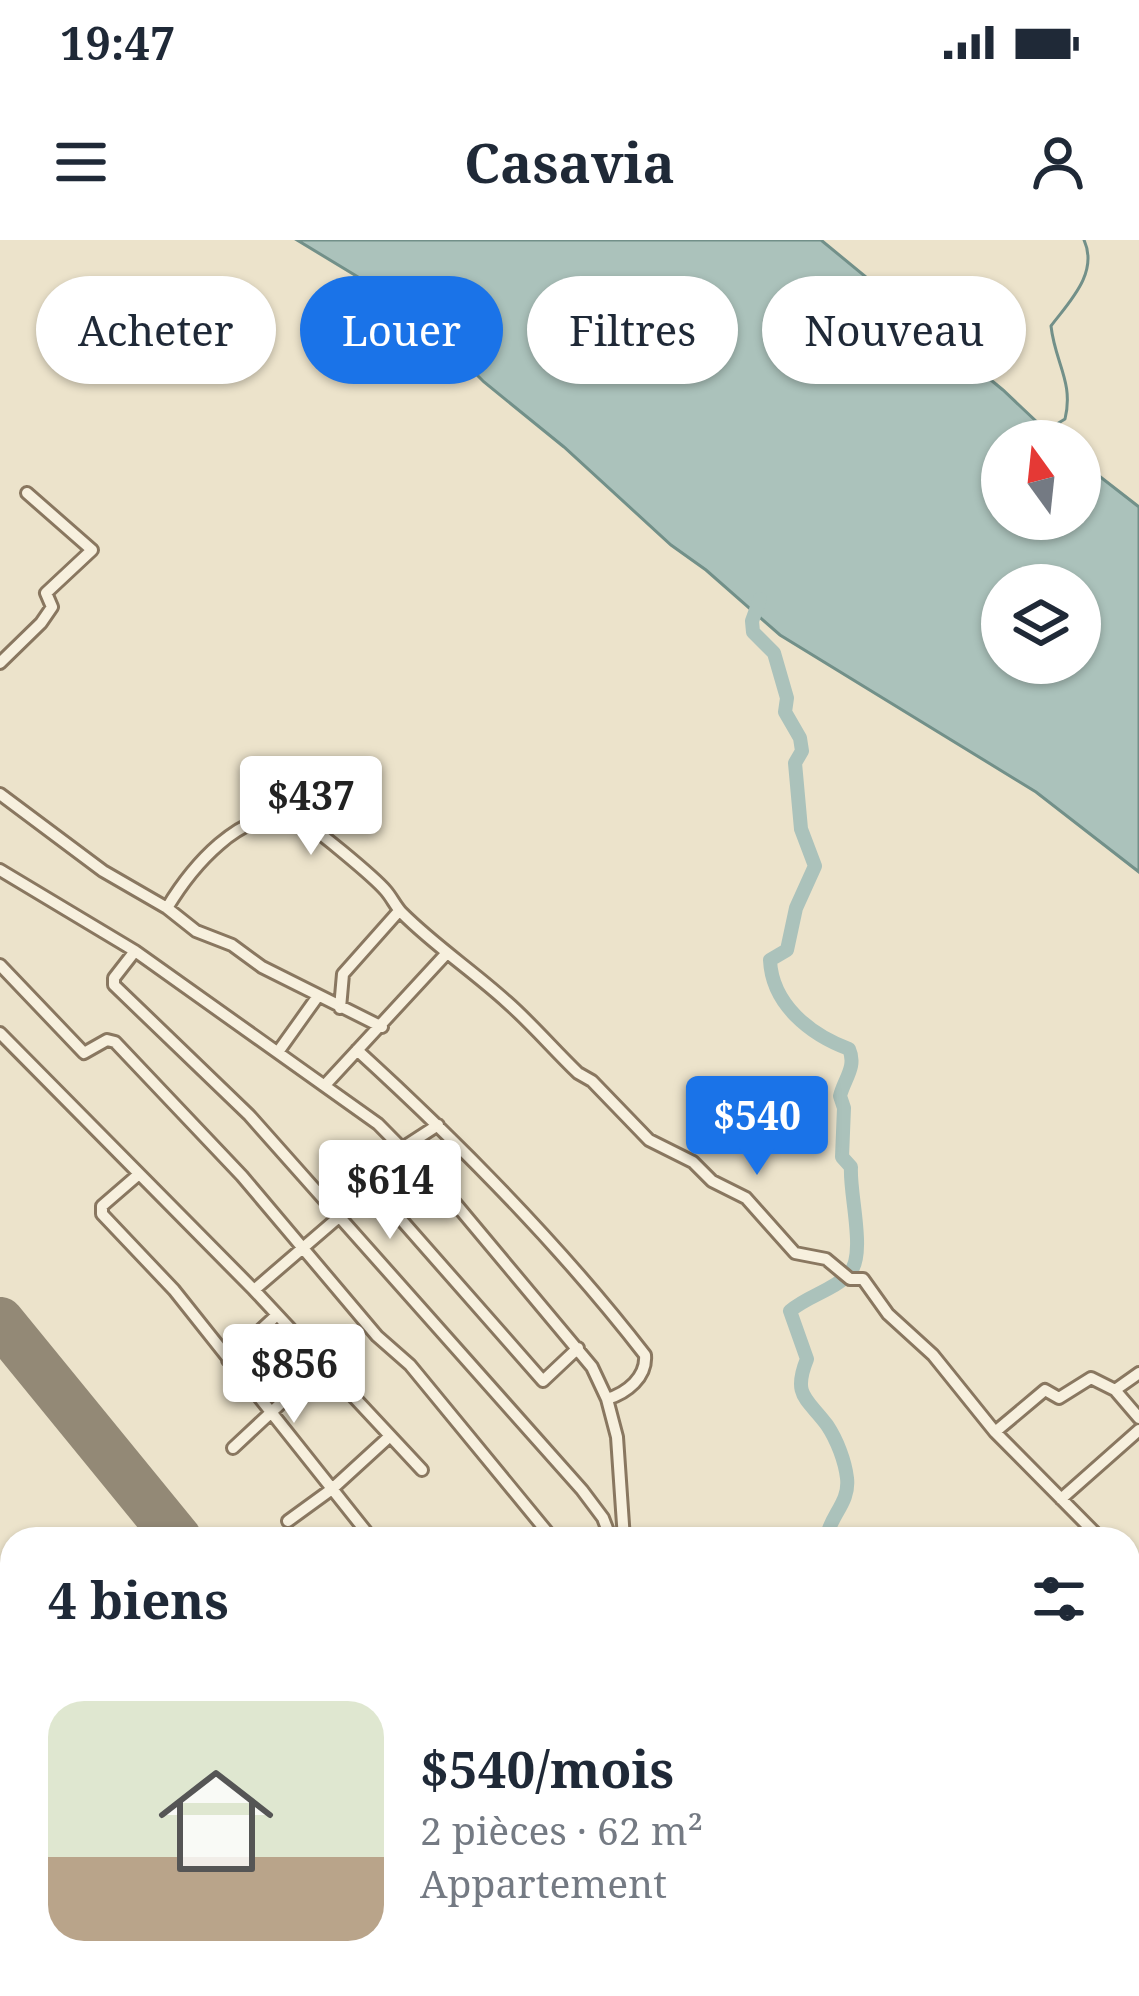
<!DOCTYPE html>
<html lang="fr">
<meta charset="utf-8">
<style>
:root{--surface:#fff;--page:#f6f6f7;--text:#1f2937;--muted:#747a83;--line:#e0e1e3;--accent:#1a73e8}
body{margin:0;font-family:"Noto Serif",serif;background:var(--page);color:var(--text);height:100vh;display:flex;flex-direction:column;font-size:45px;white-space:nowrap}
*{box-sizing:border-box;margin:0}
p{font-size:39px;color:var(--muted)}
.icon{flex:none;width:66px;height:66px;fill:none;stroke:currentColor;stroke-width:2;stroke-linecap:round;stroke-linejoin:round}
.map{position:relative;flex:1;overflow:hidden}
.side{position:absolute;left:0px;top:1287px;width:1140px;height:471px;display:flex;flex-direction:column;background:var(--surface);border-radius:36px 36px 0 0;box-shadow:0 3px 9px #0004}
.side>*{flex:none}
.guide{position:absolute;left:36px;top:36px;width:1068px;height:108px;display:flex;gap:24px}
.needle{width:78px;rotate:345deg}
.fabs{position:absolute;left:981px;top:180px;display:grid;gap:24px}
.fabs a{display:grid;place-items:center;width:120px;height:120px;border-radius:50%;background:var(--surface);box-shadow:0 3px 9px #0004;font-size:60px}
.price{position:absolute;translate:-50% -102px;padding:0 27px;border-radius:12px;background:#fff;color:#222;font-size:39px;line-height:78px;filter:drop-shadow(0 3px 6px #0008)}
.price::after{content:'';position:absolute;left:50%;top:72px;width:36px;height:27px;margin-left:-18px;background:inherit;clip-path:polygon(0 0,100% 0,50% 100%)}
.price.active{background:var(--accent);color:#fff}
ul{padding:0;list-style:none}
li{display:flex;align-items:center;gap:36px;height:300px;padding:0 48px}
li+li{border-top:3px solid var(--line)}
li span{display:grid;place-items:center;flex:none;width:336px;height:240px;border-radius:36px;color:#555}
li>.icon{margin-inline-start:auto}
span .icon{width:144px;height:144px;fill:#fffc;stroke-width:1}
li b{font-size:51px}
h2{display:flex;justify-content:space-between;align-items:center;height:144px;padding:0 48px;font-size:51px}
.chip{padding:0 42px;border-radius:54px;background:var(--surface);box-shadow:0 3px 9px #0004;font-size:42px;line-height:108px}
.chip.active{background:var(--accent);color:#fff}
.status{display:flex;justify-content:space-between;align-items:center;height:84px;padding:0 60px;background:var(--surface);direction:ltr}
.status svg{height:33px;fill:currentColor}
header{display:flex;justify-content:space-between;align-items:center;height:156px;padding:0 48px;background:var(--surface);font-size:54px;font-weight:700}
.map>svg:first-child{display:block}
</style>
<div class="status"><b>19:47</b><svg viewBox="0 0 49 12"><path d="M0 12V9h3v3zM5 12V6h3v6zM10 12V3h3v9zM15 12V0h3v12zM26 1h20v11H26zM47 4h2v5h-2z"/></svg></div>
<header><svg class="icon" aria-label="menu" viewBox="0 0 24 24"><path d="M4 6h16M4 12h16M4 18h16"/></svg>Casavia<svg class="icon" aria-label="person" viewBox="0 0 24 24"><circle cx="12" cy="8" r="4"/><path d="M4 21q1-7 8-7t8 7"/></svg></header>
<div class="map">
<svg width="1139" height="1756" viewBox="0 0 1139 1756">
<rect width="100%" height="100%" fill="#ece3cb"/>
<path fill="#abc2bb" stroke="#729089" stroke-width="3" fill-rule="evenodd" d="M297,0H821L1003,150L1057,201H1002V279H1080V221L1139,267V632L1036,552L780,395L706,330L671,305L564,207L484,142L436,94L358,37ZM1002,345H1080V423H1002Z"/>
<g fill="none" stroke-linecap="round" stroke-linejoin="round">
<path stroke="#729089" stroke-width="3" d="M1044,192L1065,179C1074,142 1055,123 1051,86C1069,62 1099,33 1084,0"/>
<path stroke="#abc2bb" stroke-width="14" d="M760,359L752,381L753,392L774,413L787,458L785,472L800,498L802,511L795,523L801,589L815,626L796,668L787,710L770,720C772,765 811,795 849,809C857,827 844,839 840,856L844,868L842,917L851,927C849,954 867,1015 849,1034C834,1050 807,1056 790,1071L807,1119C792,1156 807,1158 827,1185C837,1200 845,1221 847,1238C850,1263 830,1275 826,1299
M1099,1746L1101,1756
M996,1756L1006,1746"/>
<path stroke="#938976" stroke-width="48" d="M0,1081L178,1299
M543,1746L551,1756"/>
<defs>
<path id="minor" d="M0,423L41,383L52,367L46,353L92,310L27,253
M0,554L103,631L167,668L196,691L232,705L262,727L382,787
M0,630L135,711L378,884L450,957L592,1127L607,1159L617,1197L624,1299
M167,668C191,628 240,568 294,577C307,580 376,639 386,651C392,658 396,667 402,673C435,706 473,731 507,762C532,784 554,810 578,833L592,841L649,900L693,922L712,941L746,958L795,1013L826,1019L850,1039H863L888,1074L933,1115L995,1192L1101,1299
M135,711L114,738V745L249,875L582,1250L603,1278L611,1299
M0,725L84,813L107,800L115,802L242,936L377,1096L410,1125L553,1299
M340,768L343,734L399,671
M0,793L254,1050L422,1230
M357,810C460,904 560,1005 645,1115C647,1137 627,1153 607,1159
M278,812L318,756
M325,845L446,714
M139,934L102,966V974L174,1050L372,1299
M369,943L543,1141L578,1108
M254,1050L340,976L338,969L401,909L438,885
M228,1120L277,1075
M1115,1150L1139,1133
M995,1192L1045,1150L1059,1158L1091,1138L1115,1150L1139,1178
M233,1208L293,1152L327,1129
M1061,1259L1139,1190
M288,1281L332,1249L390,1196
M1128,1328L1139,1340
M0,1341L12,1335
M0,1400L12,1393
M1128,1447L1139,1439
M0,1455L12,1448
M1128,1469L1139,1484
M0,1506L12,1498
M0,1565L12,1557
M0,1610L12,1603
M0,1631L12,1656
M0,1677L12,1673
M0,1680L12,1708
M0,1735L12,1730
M28,1746L33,1756
M144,1746L148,1756
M201,1746L206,1756
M277,1746L283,1756
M316,1746L323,1756
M727,1746L735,1756
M787,1746L794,1756"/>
</defs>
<use href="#minor" stroke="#897760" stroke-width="16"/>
<use href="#minor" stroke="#f7f0de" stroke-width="10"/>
</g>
</svg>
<div class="fabs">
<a><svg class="needle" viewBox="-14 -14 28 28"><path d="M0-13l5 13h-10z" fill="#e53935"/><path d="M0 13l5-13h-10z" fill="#747a83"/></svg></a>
<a><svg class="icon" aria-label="layers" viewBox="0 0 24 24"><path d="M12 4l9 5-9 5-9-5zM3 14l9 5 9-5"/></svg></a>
</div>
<b class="price" style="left:311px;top:618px">$437</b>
<b class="price active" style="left:757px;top:938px">$540</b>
<b class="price" style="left:390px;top:1002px">$614</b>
<b class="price" style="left:294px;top:1186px">$856</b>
<div class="guide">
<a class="chip">Acheter</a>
<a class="chip active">Louer</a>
<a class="chip">Filtres</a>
<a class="chip">Nouveau</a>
</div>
<section class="side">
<h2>4 biens<svg class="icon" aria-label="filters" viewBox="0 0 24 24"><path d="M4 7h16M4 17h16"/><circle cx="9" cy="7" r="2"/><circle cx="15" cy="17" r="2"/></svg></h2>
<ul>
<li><span style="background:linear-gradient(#dfe7d0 65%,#b9a48a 0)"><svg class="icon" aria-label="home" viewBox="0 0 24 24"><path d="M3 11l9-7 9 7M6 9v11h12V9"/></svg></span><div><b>$540/mois</b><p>2 pièces · 62 m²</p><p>Appartement</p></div></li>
</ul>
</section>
</div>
